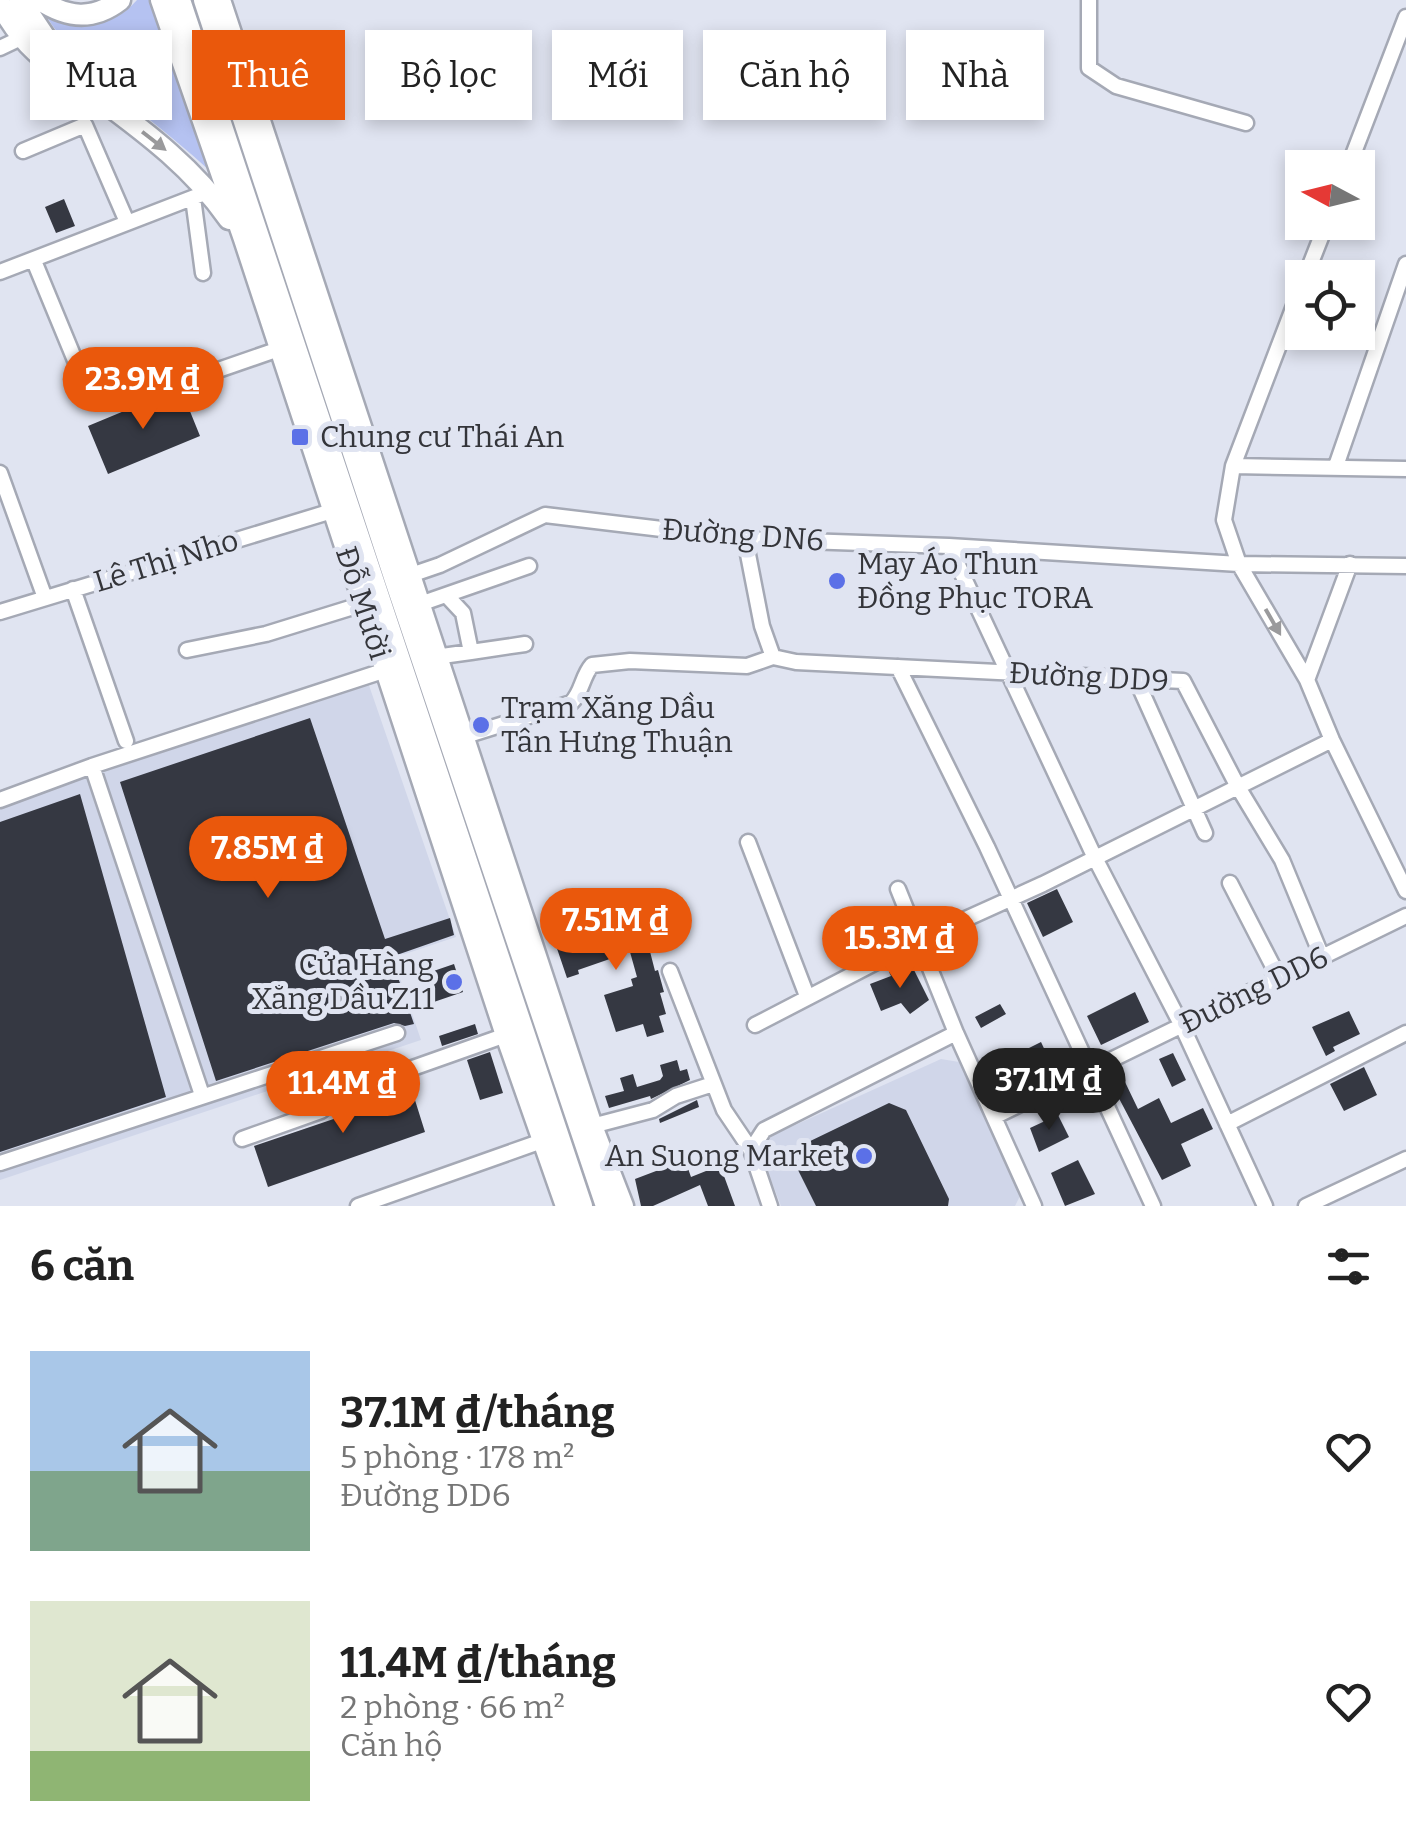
<!DOCTYPE html>
<html lang="vi">
<meta charset="utf-8">
<style>
:root{--surface:#fff;--page:#f2f2f2;--text:#222;--muted:#767676;--accent:#ea580c}
body{margin:0;font-family:Bitter,serif;background:var(--page);color:var(--text);height:100vh;display:flex;flex-direction:column;font-size:38px;white-space:nowrap}
*{box-sizing:border-box;margin:0}
p{font-size:32px;color:var(--muted)}
.icon{flex:none;width:55px;height:55px;fill:none;stroke:currentColor;stroke-width:2;stroke-linecap:round;stroke-linejoin:round}
.map{position:relative;height:1206px;overflow:hidden}
.details{display:flex;flex-direction:column;background:var(--surface);flex:1}
.details>*{flex:none}
.guide{position:absolute;left:30px;top:30px;width:1348px;height:90px;display:flex;gap:20px}
.needle{width:65px;rotate:277deg}
.fabs{position:absolute;left:1285px;top:150px;display:grid;gap:20px}
.fabs a{display:grid;place-items:center;width:90px;height:90px;border-radius:0px;background:var(--surface);box-shadow:0 5px 15px #0003;font-size:50px}
.price{position:absolute;translate:-50% -85px;padding:0 22px;border-radius:35px;background:var(--accent);color:#fff;font-size:32px;line-height:65px;filter:drop-shadow(0 2px 5px #0008)}
.price::after{content:'';position:absolute;left:50%;top:60px;width:30px;height:22px;margin-left:-15px;background:inherit;clip-path:polygon(0 0,100% 0,50% 100%)}
.price.selected{background:#222;color:#fff}
ul{padding:0;list-style:none}
li{display:flex;align-items:center;gap:30px;height:250px;padding:0 30px}
li span{display:grid;place-items:center;flex:none;width:280px;height:200px;border-radius:0px;color:#555}
li>.icon{margin-inline-start:auto}
span .icon{width:120px;height:120px;fill:#fffc;stroke-width:1}
li b{font-size:42px}
h2{display:flex;justify-content:space-between;align-items:center;height:120px;padding:0 30px;font-size:42px}
.chip{padding:0 35px;border-radius:0px;background:var(--surface);box-shadow:0 5px 15px #0003;font-size:35px;line-height:90px}
.chip.selected{background:var(--accent);color:#fff}
.map>svg:first-child{display:block}
</style>
<div class="map">
<svg width="1406" height="1206" viewBox="0 0 1406 1206">
<rect width="100%" height="100%" fill="#e0e4f1"/>
<path fill="#d0d6e9" d="M363,668L456,937L393,958L421,1040L0,1180V790Z
M941,1059L959,1062L1020,1196L1015,1206H781L761,1154L771,1136Z"/>
<path fill="#b5c2f1" d="M137,0H156L214,175C159,121 85,79 44,13C77,26 111,31 137,0Z"/>
<path fill="#353842" d="M64,199L75,226L56,233L45,207Z
M183,394L200,436L108,474L88,426L141,404L149,405Z
M310,718L385,939L450,918L454,935L391,957L414,1024L405,1026L394,1023L216,1081L120,782Z
M80,794L166,1097L0,1152V822Z
M1057,889L1073,922L1043,937L1027,903Z
M567,917L572,934L607,924L612,942L645,932L655,971L658,970L664,992L660,993L666,1014L659,1016L664,1032L647,1037L643,1024L616,1032L604,995L633,986L631,979L637,977L630,952L578,970L579,974L567,978L548,922Z
M454,964L463,992L428,1004L419,976Z
M903,966L906,972L913,968L929,1000L910,1014L901,1003L881,1011L870,984L891,976L889,972Z
M1135,992L1149,1022L1101,1045L1087,1016Z
M1000,1004L1006,1014L981,1028L975,1017Z
M1349,1011L1360,1034L1333,1047L1335,1051L1326,1056L1312,1027Z
M475,1024L478,1034L442,1046L439,1036Z
M1041,1042L1056,1074L1011,1093L997,1064Z
M490,1052L503,1093L480,1100L467,1060Z
M1173,1053L1186,1080L1172,1087L1159,1059Z
M677,1060L680,1071L687,1069L690,1080L651,1099L650,1096L609,1108L605,1096L624,1091L620,1078L633,1074L637,1087L660,1080L663,1076L660,1065Z
M1364,1067L1377,1095L1344,1111L1330,1084Z
M409,1081L425,1132L268,1187L254,1146L363,1109L360,1098Z
M1125,1082L1138,1109L1159,1098L1171,1123L1203,1108L1213,1129L1181,1144L1191,1166L1162,1180L1113,1087Z
M697,1100L699,1107L660,1123L659,1119Z
M889,1103L906,1110L949,1199L948,1206H816L796,1166L802,1145Z
M1058,1115L1069,1137L1039,1152L1030,1128Z
M720,1151L729,1175L724,1176L735,1206H708L700,1185L653,1206H641L635,1179L685,1160L691,1177L711,1169L707,1155Z
M1078,1160L1095,1194L1065,1206L1051,1173Z"/>
<g fill="none" stroke-linecap="round" stroke-linejoin="round">
<defs>
<path id="minor" d="M1089,0V68L1116,86L1246,123
M0,48L21,38
M23,151L85,125L127,222
M1348,168L1406,17
M193,198L203,273
M34,261L77,365
M0,272L210,191
M1305,278L1327,222
M1302,285L1233,466L1224,520L1239,564L1307,680L1332,740L1406,891
M146,395L279,349
M1233,466L1406,469
M1336,466L1406,264
M0,473L45,598
M949,546L1095,858L1182,1026L1265,1206
M402,578L440,565L545,515L745,539L949,546L1239,564L1406,566
M73,589L126,741
M417,605L529,566
M0,612L332,511
M187,650L266,634L363,604
M471,652L525,644
M435,657L471,652L463,613L448,597
M773,657L796,662L1183,681L1238,787L1282,860L1322,957
M898,667L987,847L1153,1206
M1136,679L1205,833
M1307,680L1350,564
M462,737L571,703C582,693 582,676 592,665L630,661L747,666L773,657L762,626L745,539
M92,766L202,1095
M0,800L92,766L386,670
M748,842L807,996
M1230,883L1279,978
M898,889L956,1033
M670,971L724,1110L751,1150
M755,1025L917,941L1043,884L1332,740
M994,1117L1406,916
M1227,1124L1406,1033
M592,1126L653,1110L676,1096L713,1084
M242,1139L321,1111L338,1096L356,1088L506,1035
M0,1163L397,1033
M358,1206L542,1141
M770,1206L751,1150L764,1130L956,1033L1034,1206
M1306,1206L1406,1159"/>
<path id="highway" d="M20,0L69,73
M40,0C67,18 93,21 120,0
M161,0L244,239L506,1035L566,1206
M180,0L582,1206
M204,0L395,580L606,1206
M220,0L592,1126L623,1206
M0,3C26,53 55,67 99,98C148,134 194,169 229,219"/>
</defs>
<use href="#minor" stroke="#a5a9b5" stroke-width="19"/>
<use href="#highway" stroke="#a5a9b5" stroke-width="25"/>
<use href="#minor" stroke="#fff" stroke-width="14"/>
<use href="#highway" stroke="#fff" stroke-width="20"/>
</g>
<defs><path id="oneway-solid" d="M-6-.8H1V-3.2L6.5 0L1 3.2V.8H-6Z" transform="scale(2.5)"/></defs>
<g fill="#9a9a9c">
<use href="#oneway-solid" transform="translate(154 141) rotate(38)"/>
<use href="#oneway-solid" transform="translate(1273 622) rotate(60)"/>
</g>
<g fill="#5b70e7" stroke="#e0e4f1" stroke-width="4">
<rect x="290" y="427" width="20" height="20" rx="5"/>
<circle cx="837" cy="581" r="10"/>
<circle cx="481" cy="725" r="10"/>
<circle cx="454" cy="982" r="10"/>
<circle cx="864" cy="1156" r="10"/>
</g>
<g text-anchor="middle" dominant-baseline="central" stroke-width="10" stroke-linejoin="round" paint-order="stroke">
<g font-size="30" fill="#34353a" stroke="#e0e4f1" text-anchor="start">
<text x="320" y="437">Chung cư Thái An</text>
<text x="857" y="564">May Áo Thun<tspan x="857" dy="34">Đồng Phục TORA</tspan></text>
<text x="501" y="708">Trạm Xăng Dầu<tspan x="501" dy="34">Tân Hưng Thuận</tspan></text>
<text x="434" y="965" text-anchor="end">Cửa Hàng<tspan x="434" dy="34">Xăng Dầu Z11</tspan></text>
<text x="844" y="1156" text-anchor="end">An Suong Market</text>
</g>
<g font-size="30" fill="#34353a" stroke="#e0e4f1">
<text transform="translate(743 535) rotate(4)">Đường DN6</text>
<text transform="translate(166 561) rotate(-17)">Lê Thị Nho</text>
<text transform="translate(363 603) rotate(72)">Đỗ Mười</text>
<text transform="translate(1089 677) rotate(3)">Đường DD9</text>
<text transform="translate(1254 990) rotate(-26)">Đường DD6</text>
</g>
</g>
</svg>
<div class="fabs">
<a><svg class="needle" viewBox="-14 -14 28 28"><path d="M0-13l5 13h-10z" fill="#e53935"/><path d="M0 13l5-13h-10z" fill="#767676"/></svg></a>
<a><svg class="icon" aria-label="locate" viewBox="0 0 24 24"><circle cx="12" cy="12" r="6"/><path d="M12 2v4M12 18v4M2 12h4M18 12h4"/></svg></a>
</div>
<b class="price" style="left:143px;top:432px">23.9M ₫</b>
<b class="price" style="left:268px;top:901px">7.85M ₫</b>
<b class="price" style="left:616px;top:973px">7.51M ₫</b>
<b class="price" style="left:900px;top:991px">15.3M ₫</b>
<b class="price selected" style="left:1049px;top:1133px">37.1M ₫</b>
<b class="price" style="left:343px;top:1136px">11.4M ₫</b>
<div class="guide">
<a class="chip">Mua</a>
<a class="chip selected">Thuê</a>
<a class="chip">Bộ lọc</a>
<a class="chip">Mới</a>
<a class="chip">Căn hộ</a>
<a class="chip">Nhà</a>
</div>
</div>
<section class="details">
<h2>6 căn<svg class="icon" aria-label="filters" viewBox="0 0 24 24"><path d="M4 7h16M4 17h16"/><circle cx="9" cy="7" r="2"/><circle cx="15" cy="17" r="2"/></svg></h2>
<ul>
<li><span style="background:linear-gradient(#a9c7e8 60%,#7fa58c 0)"><svg class="icon" aria-label="home" viewBox="0 0 24 24"><path d="M3 11l9-7 9 7M6 9v11h12V9"/></svg></span><div><b>37.1M ₫/tháng</b><p>5 phòng · 178 m²</p><p>Đường DD6</p></div><svg class="icon" aria-label="heart" viewBox="0 0 24 24"><path d="M12 20l-8-8c-3-5 5-10 8-4 3-6 11-1 8 4z"/></svg></li>
<li><span style="background:linear-gradient(#dfe7d0 75%,#8fb573 0)"><svg class="icon" aria-label="home" viewBox="0 0 24 24"><path d="M3 11l9-7 9 7M6 9v11h12V9"/></svg></span><div><b>11.4M ₫/tháng</b><p>2 phòng · 66 m²</p><p>Căn hộ</p></div><svg class="icon" aria-label="heart" viewBox="0 0 24 24"><path d="M12 20l-8-8c-3-5 5-10 8-4 3-6 11-1 8 4z"/></svg></li>
</ul>
</section>
